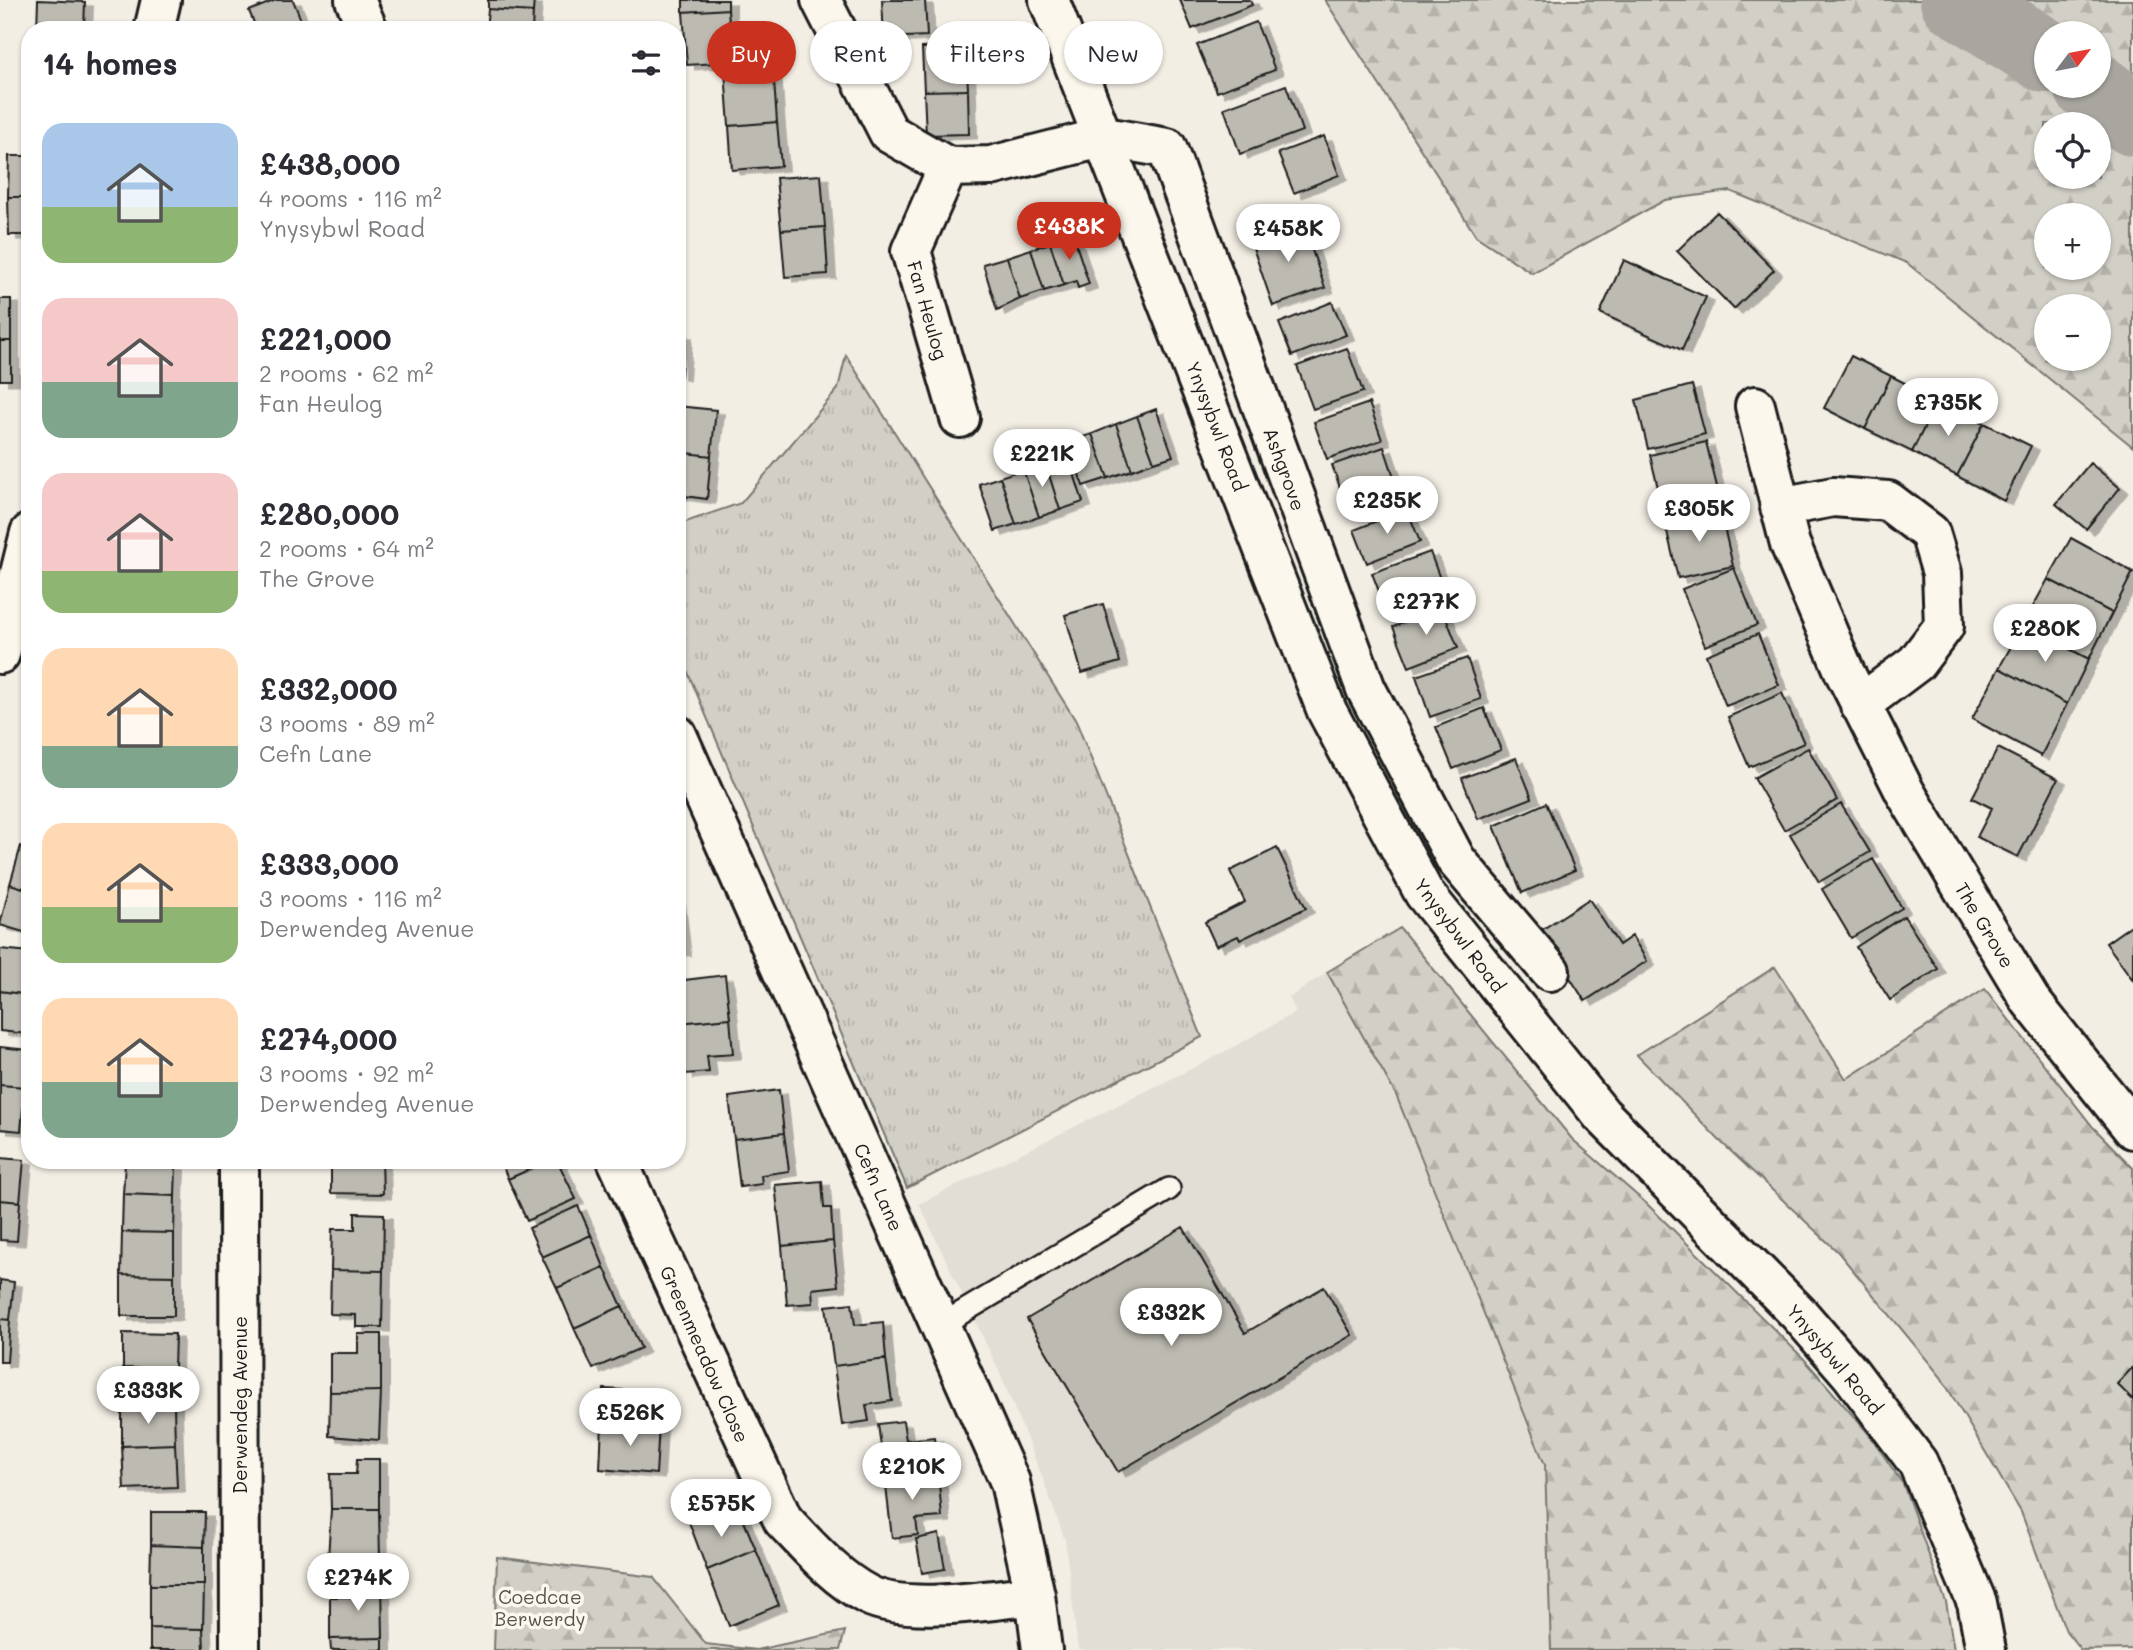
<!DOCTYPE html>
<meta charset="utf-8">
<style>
:root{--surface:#fff;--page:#f7f7f7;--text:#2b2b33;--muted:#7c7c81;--accent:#c8321e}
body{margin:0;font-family:Mali,sans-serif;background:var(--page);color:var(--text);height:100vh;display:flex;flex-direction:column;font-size:26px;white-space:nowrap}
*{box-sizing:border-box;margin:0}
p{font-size:23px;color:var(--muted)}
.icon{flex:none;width:38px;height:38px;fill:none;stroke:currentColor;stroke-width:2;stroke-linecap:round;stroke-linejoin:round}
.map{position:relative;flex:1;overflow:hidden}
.details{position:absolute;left:21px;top:21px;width:665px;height:1148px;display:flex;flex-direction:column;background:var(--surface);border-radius:28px;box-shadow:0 2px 5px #0004}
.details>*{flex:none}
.top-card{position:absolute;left:707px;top:21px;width:665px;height:63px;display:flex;gap:14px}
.needle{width:46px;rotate:58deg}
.tools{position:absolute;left:2034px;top:21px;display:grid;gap:14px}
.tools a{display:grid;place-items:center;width:77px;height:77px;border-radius:50%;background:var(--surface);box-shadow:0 2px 5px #0004;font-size:35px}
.price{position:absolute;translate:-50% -60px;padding:0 16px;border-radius:24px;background:#fff;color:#222;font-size:23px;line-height:46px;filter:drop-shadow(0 2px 4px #0008)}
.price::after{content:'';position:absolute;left:50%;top:42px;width:21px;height:16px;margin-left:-10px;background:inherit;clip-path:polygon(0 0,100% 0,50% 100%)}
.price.on{background:var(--accent);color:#fff}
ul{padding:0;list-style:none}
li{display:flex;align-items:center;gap:21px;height:175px;padding:0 21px}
li span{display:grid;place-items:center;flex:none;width:196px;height:140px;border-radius:21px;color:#555}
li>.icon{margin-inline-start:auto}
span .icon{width:84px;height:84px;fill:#fffc;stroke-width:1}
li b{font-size:30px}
h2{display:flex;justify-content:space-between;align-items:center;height:84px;padding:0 21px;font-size:30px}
.tag{padding:0 24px;border-radius:32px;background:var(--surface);box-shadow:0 2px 5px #0004;font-size:24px;line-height:63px}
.tag.on{background:var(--accent);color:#fff}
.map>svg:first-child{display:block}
</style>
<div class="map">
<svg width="2133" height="1650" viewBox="0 0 2133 1650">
<defs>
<pattern id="forest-firs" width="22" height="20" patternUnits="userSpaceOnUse" patternTransform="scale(1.75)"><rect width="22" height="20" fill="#d2cfc6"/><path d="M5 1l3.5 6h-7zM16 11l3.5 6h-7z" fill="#b4b1aa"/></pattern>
<pattern id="park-tufts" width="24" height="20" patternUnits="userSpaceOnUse" patternTransform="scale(1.75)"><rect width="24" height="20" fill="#d2cfc6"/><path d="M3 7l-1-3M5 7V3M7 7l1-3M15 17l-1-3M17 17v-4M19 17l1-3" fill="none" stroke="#b4b1aa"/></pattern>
<filter id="shadow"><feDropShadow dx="8" dy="4.5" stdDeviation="0" flood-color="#0004"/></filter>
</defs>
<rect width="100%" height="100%" fill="#f2eee4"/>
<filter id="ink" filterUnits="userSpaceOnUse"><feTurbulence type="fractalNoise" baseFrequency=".0143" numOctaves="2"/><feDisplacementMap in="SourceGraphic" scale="14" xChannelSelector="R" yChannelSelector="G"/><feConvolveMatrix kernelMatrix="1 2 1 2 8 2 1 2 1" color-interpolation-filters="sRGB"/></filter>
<g filter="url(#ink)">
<path fill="#e2ded5" d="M1327,972L1396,1095L1545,1465L1551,1650H1078L1065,1540L1041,1474L1000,1373L919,1204L1215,1057L1296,1012L1289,998Z"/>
<path fill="url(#forest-firs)" stroke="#777671" stroke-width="2" fill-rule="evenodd" d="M1325,0H2133V447L1907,263L1730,191L1665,200L1532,273L1476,236ZM2046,33H2098V86H2046ZM2046,124H2098V177H2046ZM2098,215V268H2046V215ZM2046,306H2098V359H2046Z
M1400,928L1572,1139L1647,1204L1718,1274L1804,1359L1869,1434L1903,1484L1946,1602L1954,1650H1551L1545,1465L1396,1095L1327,972Z
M1775,967L1846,1079L1985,989L2093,1127L2133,1168V1649L2081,1650L2066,1631L2021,1512L1941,1377L1838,1252L1719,1140L1637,1055Z
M497,1557L653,1577L706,1644L756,1650L845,1631L840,1650H494Z"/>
<path fill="url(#park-tufts)" stroke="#777671" stroke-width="2" d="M846,355L1076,721L1202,1037L907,1188L677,647V525L741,503L838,389Z"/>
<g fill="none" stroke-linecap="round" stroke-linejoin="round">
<path stroke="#a9a6a0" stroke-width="74" d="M1957,0L2046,56
M2091,86L2133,119"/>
</g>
<path fill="#bdbab1" stroke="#1c1c1c" stroke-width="2" filter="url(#shadow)" d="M38,0L85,2L84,30H37Z
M276,0H293L305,30H257L249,11Z
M488,0H534L533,12L488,9Z
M683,0H728V9L683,12Z
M882,0H925L927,36L884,38Z
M1180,0H1250L1252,5L1192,29Z
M488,9L533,12L532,30H486Z
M728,9L732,62L687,65L683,12Z
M1256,22L1275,70L1217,92L1197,45Z
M966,46L968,90L924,91L922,48Z
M773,67L777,122L729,126L725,71Z
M1286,85L1302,131L1240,154L1224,108Z
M968,90L969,134L926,135L924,91Z
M777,122L781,166L732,170L729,126Z
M1324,136L1339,175L1294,193L1278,153Z
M9,156H30V197H8Z
M821,175L825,227L781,230L776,178Z
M8,197H30V235H9Z
M1717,212L1774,270L1734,309L1677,251Z
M1302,221L1325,288L1273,306L1250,239Z
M825,227L828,274L785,277L781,230Z
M1073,235L1089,284L1078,288L1076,281L1064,285L1050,243Z
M1050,243L1064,285L1044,291L1031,249Z
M1031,249L1044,291L1020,299L1007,257Z
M1007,257L1020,299L997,310L983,264Z
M1624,260L1706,297L1682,350L1600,313Z
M0,299H11V341H0Z
M1332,302L1346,335L1292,356L1279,323Z
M677,333L684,334L681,376L677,375Z
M0,341H11V380H0Z
M1347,348L1363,392L1313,409L1297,366Z
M1851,356L1891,376L1865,429L1824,408Z
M1891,376L1938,400L1912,452L1865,429Z
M1692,385L1705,434L1648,449L1636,400Z
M1938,400L1984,423L1957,476L1912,452Z
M1369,403L1382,440L1327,459L1314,422Z
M677,406L716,410L711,456L677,452Z
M1156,409L1173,456L1154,462L1137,416Z
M1137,416L1154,462L1132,470L1116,424Z
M1984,423L2031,446L2004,501L1957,476Z
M1116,424L1132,470L1108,478L1092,434Z
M1092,434L1108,478L1083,486L1068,442Z
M1706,442L1721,503L1665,517L1650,455Z
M1384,447L1400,495L1349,513L1332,465Z
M677,452L711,456L707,499L677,495Z
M1068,455L1083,502L1060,510L1045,462Z
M1045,462L1060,510L1039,517L1023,469Z
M2090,463L2120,488L2086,529L2056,504Z
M1023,469L1039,517L1016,524L1000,477Z
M1000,477L1016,524L995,531L979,484Z
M1407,509L1420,542L1367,563L1354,530Z
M1720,510L1733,566L1678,578L1665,523Z
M2071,538L2133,572L2112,613L2048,579Z
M1430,552L1446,595L1388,615L1372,573Z
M1734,568L1757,625L1705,646L1682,589Z
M2048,579L2112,613L2089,659L2023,625Z
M1103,604L1120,662L1082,673L1065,615Z
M1442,607L1458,648L1409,667L1393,627Z
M2023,625L2089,659L2067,704L1999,668Z
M1758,634L1779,685L1726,706L1706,655Z
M1467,658L1481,699L1430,717L1416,676Z
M1999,668L2067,704L2041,756L1972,719Z
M1782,693L1804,743L1749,767L1728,717Z
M1484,708L1501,750L1453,769L1436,727Z
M1808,748L1837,800L1784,830L1754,778Z
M1998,748L2058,779L2018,857L1977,837L1992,808L1972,798Z
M1516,758L1532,798L1478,819L1462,778Z
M1546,803L1575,870L1522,893L1494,826Z
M1841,804L1870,852L1819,882L1790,834Z
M21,846L30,849V890L10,884Z
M1277,848L1306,908L1240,940L1238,936L1216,946L1205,922L1245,902L1230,871Z
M1873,859L1902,908L1851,938L1822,889Z
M10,884L30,890V934L0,925Z
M1589,899L1619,945L1632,936L1647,961L1585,1001L1540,931Z
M677,900L683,951H677Z
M1904,916L1938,969L1890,1000L1856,947Z
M2133,924V980L2106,943Z
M0,949L30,952V995L0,991Z
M725,975L730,1018L679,1023L677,981Z
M0,991L30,995L27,1034L0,1031Z
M730,1018L733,1054L707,1056L709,1072L685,1074L679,1023Z
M0,1047L28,1050L25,1087L0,1085Z
M0,1085L25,1087L21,1131L0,1129Z
M779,1090L784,1133L734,1139L729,1097Z
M784,1133L789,1171L761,1175L762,1184L740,1187L734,1139Z
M0,1158L24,1160L20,1202L0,1200Z
M331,1160H382L383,1194L331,1193Z
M500,1160H551L508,1179Z
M551,1160H557L576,1199L527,1221L508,1179Z
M125,1163L176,1166L175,1196L123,1194Z
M822,1181L824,1208H831L833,1241L782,1246L775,1185Z
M123,1194L175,1196L174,1233L122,1232Z
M0,1200L20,1202L17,1241L0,1240Z
M578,1206L591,1235L542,1257L529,1228Z
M355,1213L384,1214L383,1271L331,1270L332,1229H355Z
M1183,1227L1245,1333L1324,1287L1352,1335L1118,1472L1027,1319Z
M122,1232L174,1233V1276L121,1275Z
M591,1235L604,1267L557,1288L542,1257Z
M833,1241L838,1286L812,1289L813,1303L787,1305L782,1246Z
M604,1267L622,1306L574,1328L557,1288Z
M331,1270L383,1271L382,1327H356V1315L330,1314Z
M121,1275L174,1276V1316H121Z
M0,1280L14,1282L10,1320L0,1319Z
M852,1303L855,1325L883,1322L886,1359L834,1366L826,1306Z
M622,1306L641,1348L593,1369L574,1328Z
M0,1319L10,1320L7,1362H0Z
M123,1333L175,1334L174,1369L123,1368Z
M358,1334H381V1391L330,1392V1353H358Z
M886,1359L892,1401L866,1405L869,1421L842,1425L834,1366Z
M2133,1367V1400L2117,1384Z
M123,1368L174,1369V1407H122Z
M604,1389L660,1392L659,1425L602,1423Z
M381,1391L379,1440L329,1436L330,1392Z
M122,1407H174L175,1444L122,1446Z
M903,1421L906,1440L934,1437L938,1472L885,1478L878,1424Z
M602,1423L659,1425L656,1474L600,1469Z
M175,1444L177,1487L124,1489L122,1446Z
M357,1459H379V1509H331L330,1474H356Z
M938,1472L942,1517L916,1519L918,1535L892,1538L885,1478Z
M331,1509H379L380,1560L328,1559Z
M717,1511L721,1521L741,1514L756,1550L707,1570L689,1522Z
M151,1512H205L204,1547L151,1545Z
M939,1534L945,1569L922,1573L916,1539Z
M151,1545L204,1547V1585H150Z
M756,1550L779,1605L729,1626L707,1570Z
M358,1581H382L383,1638L330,1639V1597H358Z
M150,1585H204L203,1629L150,1628Z
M150,1628L203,1629L204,1650H150Z
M383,1638V1650H331L330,1639Z"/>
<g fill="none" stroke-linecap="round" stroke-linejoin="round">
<defs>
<path id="lane" d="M941,1325L1169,1189"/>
<path id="street" d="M355,0L368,30
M821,0L889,133L948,167L991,166L1105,137L1167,148L1366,689L1456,860L1550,971
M154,30L161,0
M948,167L911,251L960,418
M1755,406L1790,544L1845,673L1905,792L2030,1000L2133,1129
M1780,507L1833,497L1888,501L1930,533L1942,573L1944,626L1916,663L1860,705
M0,654L30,533
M677,735L1010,1482L1035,1595L1042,1650
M239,1160L240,1650
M617,1160L783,1520C808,1546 835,1578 868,1595C905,1614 993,1600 1035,1595"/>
<path id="secondary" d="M1049,0L1327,711L1424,893L1601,1114L1799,1314L1851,1374L1918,1463L1977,1603L1986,1650"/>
</defs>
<use href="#lane" stroke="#1c1c1c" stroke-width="26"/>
<use href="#street" stroke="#1c1c1c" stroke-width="44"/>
<use href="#secondary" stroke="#1c1c1c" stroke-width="44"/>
<use href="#lane" stroke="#fbf7ec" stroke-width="21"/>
<use href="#street" stroke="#fbf7ec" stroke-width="38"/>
<use href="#secondary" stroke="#fbf7ec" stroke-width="38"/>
</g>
</g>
<g text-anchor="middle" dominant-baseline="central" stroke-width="7" stroke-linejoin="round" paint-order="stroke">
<g font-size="19" fill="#1c1c1c" stroke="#fbf7ec">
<text transform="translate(928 310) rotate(74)">Fan Heulog</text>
<text transform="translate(1217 426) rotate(69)">Ynysybwl Road</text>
<text transform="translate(1285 469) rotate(70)">Ashgrove</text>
<text transform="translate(1985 925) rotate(59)">The Grove</text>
<text transform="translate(1460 935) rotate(53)">Ynysybwl Road</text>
<text transform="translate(879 1187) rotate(66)">Cefn Lane</text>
<text transform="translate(705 1354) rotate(66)">Greenmeadow Close</text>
<text transform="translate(1835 1359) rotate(50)">Ynysybwl Road</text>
<text transform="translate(239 1405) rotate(-90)">Derwendeg Avenue</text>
</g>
<g font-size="19" fill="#53524f" stroke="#fbf7ec">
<text x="540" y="1596">Coedcae<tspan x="540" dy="22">Berwerdy</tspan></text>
</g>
</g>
</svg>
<div class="tools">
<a><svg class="needle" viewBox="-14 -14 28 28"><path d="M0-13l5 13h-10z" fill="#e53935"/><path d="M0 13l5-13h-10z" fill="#7c7c81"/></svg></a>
<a><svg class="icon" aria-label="locate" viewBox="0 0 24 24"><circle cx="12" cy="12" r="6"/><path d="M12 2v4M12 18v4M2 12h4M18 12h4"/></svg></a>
<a>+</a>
<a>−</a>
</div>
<b class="price on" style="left:1069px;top:262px">£438K</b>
<b class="price" style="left:1288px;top:264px">£458K</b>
<b class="price" style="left:1948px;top:438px">£735K</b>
<b class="price" style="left:1042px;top:489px">£221K</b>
<b class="price" style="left:1387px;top:536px">£235K</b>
<b class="price" style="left:1699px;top:544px">£305K</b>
<b class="price" style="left:1426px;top:637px">£277K</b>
<b class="price" style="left:2045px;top:664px">£280K</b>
<b class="price" style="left:1171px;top:1348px">£332K</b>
<b class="price" style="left:148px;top:1426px">£333K</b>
<b class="price" style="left:630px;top:1448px">£526K</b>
<b class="price" style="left:912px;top:1502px">£210K</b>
<b class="price" style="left:721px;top:1539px">£575K</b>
<b class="price" style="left:358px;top:1613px">£274K</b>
<div class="top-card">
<a class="tag on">Buy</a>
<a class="tag">Rent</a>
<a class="tag">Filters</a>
<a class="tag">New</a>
</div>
<section class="details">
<h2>14 homes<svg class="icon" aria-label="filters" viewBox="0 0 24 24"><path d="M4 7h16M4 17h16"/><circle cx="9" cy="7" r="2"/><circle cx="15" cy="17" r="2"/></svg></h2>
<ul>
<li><span style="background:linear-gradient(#a9c7e8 60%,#8fb573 0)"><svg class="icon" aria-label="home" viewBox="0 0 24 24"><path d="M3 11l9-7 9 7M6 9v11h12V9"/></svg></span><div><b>£438,000</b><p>4 rooms · 116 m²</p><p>Ynysybwl Road</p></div></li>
<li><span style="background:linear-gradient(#f6c9c9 60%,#7fa58c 0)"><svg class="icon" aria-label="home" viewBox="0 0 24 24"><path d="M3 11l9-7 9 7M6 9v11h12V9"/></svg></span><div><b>£221,000</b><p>2 rooms · 62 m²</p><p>Fan Heulog</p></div></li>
<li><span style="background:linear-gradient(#f6c9c9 70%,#8fb573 0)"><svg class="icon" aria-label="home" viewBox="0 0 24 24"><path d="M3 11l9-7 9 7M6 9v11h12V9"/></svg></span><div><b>£280,000</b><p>2 rooms · 64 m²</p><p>The Grove</p></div></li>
<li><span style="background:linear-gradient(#ffd9b3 70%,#7fa58c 0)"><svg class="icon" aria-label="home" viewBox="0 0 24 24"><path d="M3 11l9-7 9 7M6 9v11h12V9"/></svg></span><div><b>£332,000</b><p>3 rooms · 89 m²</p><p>Cefn Lane</p></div></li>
<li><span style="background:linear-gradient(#ffd9b3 60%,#8fb573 0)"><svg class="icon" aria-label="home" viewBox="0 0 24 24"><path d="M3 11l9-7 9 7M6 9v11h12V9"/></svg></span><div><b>£333,000</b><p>3 rooms · 116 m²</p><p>Derwendeg Avenue</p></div></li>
<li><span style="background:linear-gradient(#ffd9b3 60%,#7fa58c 0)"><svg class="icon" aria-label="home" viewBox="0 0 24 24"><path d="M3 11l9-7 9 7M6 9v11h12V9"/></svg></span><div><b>£274,000</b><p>3 rooms · 92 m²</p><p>Derwendeg Avenue</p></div></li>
</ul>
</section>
</div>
